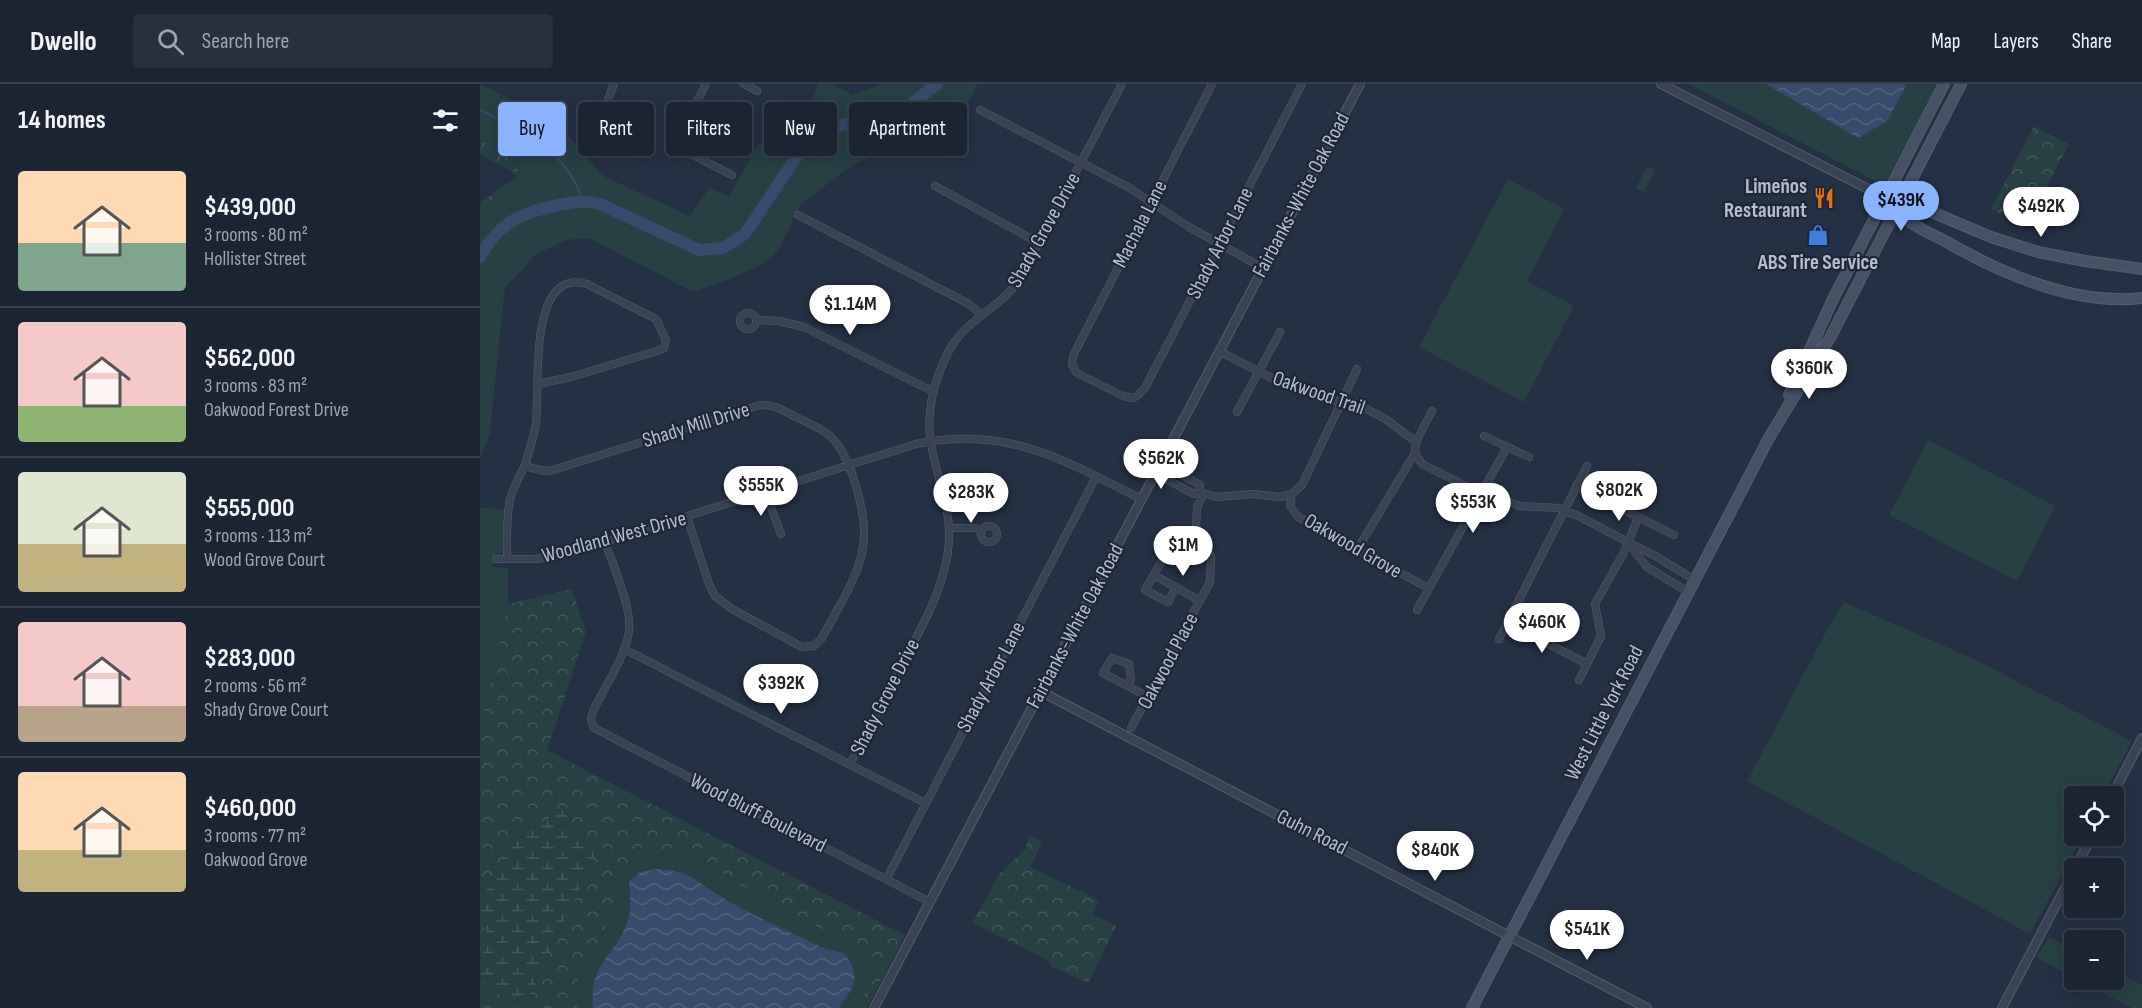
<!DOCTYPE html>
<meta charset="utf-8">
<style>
:root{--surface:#1b2433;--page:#28303f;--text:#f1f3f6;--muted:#a0a4ac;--line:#39414e;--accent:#89b2ff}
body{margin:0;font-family:"Sofia Sans Condensed",sans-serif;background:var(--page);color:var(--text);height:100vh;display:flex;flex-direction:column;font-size:22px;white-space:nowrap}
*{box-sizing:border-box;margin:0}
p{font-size:20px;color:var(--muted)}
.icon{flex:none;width:33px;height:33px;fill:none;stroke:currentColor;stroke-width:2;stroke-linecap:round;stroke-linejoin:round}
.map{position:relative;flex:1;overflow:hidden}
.sheet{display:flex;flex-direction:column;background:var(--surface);width:480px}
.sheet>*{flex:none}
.guide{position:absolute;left:18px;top:18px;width:570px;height:54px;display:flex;gap:12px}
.fabs{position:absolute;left:1584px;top:702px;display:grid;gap:12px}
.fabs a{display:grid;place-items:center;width:60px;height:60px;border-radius:6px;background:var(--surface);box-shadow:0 3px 15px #0003,0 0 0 2px var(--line);font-size:30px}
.price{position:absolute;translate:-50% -51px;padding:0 14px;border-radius:21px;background:#fff;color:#222;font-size:20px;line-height:39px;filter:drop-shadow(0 2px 3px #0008)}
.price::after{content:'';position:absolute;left:50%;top:36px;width:18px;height:14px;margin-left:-9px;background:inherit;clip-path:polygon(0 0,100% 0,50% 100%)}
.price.current{background:var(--accent);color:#111}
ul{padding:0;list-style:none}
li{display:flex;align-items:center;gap:18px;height:150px;padding:0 18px}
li+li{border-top:2px solid var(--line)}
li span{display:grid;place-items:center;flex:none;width:168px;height:120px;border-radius:6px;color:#555}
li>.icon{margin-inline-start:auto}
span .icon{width:72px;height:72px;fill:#fffc;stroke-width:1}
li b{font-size:26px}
h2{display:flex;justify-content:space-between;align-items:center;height:72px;padding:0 18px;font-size:26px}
.chip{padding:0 21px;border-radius:6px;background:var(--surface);box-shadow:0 3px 15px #0003,0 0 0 2px var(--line);font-size:21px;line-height:54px}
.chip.current{background:var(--accent);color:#111}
header{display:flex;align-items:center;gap:36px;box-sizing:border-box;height:84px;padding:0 30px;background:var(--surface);border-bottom:2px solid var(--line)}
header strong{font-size:28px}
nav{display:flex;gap:33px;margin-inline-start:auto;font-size:21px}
.search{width:420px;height:54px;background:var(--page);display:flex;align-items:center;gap:15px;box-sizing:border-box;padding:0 21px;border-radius:6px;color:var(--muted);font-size:22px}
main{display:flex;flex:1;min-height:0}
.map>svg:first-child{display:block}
</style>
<header>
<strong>Dwello</strong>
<div class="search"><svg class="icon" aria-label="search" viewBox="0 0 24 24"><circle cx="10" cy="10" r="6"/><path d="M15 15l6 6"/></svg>Search here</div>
<nav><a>Map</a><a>Layers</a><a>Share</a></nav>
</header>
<main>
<section class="sheet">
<h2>14 homes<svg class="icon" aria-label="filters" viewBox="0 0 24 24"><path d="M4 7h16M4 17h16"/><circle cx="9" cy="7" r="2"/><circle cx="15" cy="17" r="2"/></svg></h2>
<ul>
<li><span style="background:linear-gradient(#ffd9b3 60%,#7fa58c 0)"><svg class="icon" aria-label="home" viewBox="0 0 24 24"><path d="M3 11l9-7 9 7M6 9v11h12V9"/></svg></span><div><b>$439,000</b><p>3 rooms · 80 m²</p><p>Hollister Street</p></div></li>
<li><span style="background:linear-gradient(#f6c9c9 70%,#8fb573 0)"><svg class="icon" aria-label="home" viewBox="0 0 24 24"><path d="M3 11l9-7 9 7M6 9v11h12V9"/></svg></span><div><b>$562,000</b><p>3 rooms · 83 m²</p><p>Oakwood Forest Drive</p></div></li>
<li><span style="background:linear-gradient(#dfe7d0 60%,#c2b280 0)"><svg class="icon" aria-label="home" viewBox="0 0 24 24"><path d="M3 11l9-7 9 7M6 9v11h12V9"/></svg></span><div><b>$555,000</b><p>3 rooms · 113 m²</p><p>Wood Grove Court</p></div></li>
<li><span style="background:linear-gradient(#f6c9c9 70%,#b9a48a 0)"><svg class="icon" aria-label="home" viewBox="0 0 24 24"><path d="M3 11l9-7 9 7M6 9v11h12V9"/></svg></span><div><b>$283,000</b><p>2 rooms · 56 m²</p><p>Shady Grove Court</p></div></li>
<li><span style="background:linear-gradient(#ffd9b3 65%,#c2b280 0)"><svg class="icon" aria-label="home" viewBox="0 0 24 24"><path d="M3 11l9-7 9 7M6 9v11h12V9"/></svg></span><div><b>$460,000</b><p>3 rooms · 77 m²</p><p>Oakwood Grove</p></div></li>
</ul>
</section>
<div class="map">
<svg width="1662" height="924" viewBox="0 0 1662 924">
<defs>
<pattern id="forest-crowns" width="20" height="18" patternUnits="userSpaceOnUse" patternTransform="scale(1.5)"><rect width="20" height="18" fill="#264044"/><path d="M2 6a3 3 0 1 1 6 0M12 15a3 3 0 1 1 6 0" fill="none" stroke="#435a5e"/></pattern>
<pattern id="wetland-marsh" width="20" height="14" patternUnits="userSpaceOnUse" patternTransform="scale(1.5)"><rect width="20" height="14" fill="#264044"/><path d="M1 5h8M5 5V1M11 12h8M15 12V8" fill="none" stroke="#435a5e"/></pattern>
<pattern id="water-waves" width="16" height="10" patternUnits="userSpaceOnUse" patternTransform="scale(1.5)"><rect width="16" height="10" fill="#374b6c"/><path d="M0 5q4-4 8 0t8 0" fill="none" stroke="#526380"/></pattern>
</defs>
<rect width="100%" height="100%" fill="#243044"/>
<path fill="#264044" d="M0,0L71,35L98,62L123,92L210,132L229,104L249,112L277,62L329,23L338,0H353L372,11L403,0H498L482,27L435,61L375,79L321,120L298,167L283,180L255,193L213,208L109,154L87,156L57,170L25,203L10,349L0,376V131L23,108L24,101L37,94L39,88L31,72L0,56Z
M1209,0H1457L1406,98L1401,100Z
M1167,82L1175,86L1164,108L1156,104Z
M1028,95L1085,125L1047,197L1094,222L1044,318L939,263Z
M1448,356L1575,422L1537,497L1409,431Z
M0,423L24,426L23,465L21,469L15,470L13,483L28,484V520L3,631L0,630Z
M1364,518L1494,575L1652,657L1623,712H1594V752H1603L1550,850L1267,697L1346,548Z
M174,768L228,778L257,800L354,852L375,857L391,877V891L388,904L375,924H98L91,910L128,839L138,809L140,782L163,775Z
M1570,853L1594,866V894L1556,873Z
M1634,886L1662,901V924H1652L1597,896H1634Z"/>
<path fill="url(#forest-crowns)" d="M1554,42L1589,60L1546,143L1511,125Z
M0,56L31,72L39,88L37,94L33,88L0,71Z
M24,101L23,108L0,131V119Z
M92,505L106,548L67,666L425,851L387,924H375L388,904L391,891V877L375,857L354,852L257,800L228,778L174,768L163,775L140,782L138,809L128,839L91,909L98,924H0V630L3,631L28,520Z
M549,751L563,758L550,783L619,816L613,830L636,842L608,899L572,883L569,877L492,839L519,790L545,765Z"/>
<path fill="url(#wetland-marsh)" d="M84,724L89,740L117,768L44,924H36L0,896V884L7,846L0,841V821L27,762Z"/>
<path fill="url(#water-waves)" d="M1286,0H1427L1407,37L1378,54Z
M177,785C212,787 213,796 240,812C271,832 312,848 345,865L364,869C382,892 375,903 358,924H113C109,877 134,875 147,839C152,826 150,811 149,797L160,788Z"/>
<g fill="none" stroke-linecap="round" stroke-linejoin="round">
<path stroke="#374b6c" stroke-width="2" d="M0,26C45,49 84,64 103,116"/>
<path stroke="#374b6c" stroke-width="12" d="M0,173C18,139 42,128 79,121C95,118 103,116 120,120L219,166L243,164L265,150L317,72L335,55L355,43L430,21L457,0"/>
<defs>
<path id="minor" d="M226,0L201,48L200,58L211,70L252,91
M264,0L277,7
M732,0L593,272L592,281L597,289L643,312L653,314L657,312L665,304L822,0
M126,21L134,0
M500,26L648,103L709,143L783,184
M455,102L559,159
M318,131L489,220L502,231
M260 237a8 8 0 1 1 16 0a8 8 0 1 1-16 0Z
M277,236L299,237L324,243L454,308
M739,267L811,304L825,306L862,319H876L907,336L936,358
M757,328L800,248
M1004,352L1049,373
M935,369L942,380L994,406L1040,422L1079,424L1098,432L1177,473L1215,496
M44,382L65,387L73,386L280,321C293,320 302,326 314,332C326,338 340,343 350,352C372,372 388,434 383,463C379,493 356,527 342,554L334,562L322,563L252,525L235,512L229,500L207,433
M680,385L684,387L691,385L720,401V408
M684,387L686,395L714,410L720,408L736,413L773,410L800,413L812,410L822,401L877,285
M1096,402L1194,451
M285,408L301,450
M812,410L810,422L818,433L948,504
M501 450a8 8 0 1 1 16 0a8 8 0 1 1-16 0Z
M469,444H495L502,446
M125,458C133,481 152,524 149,547C147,569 123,606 113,627L111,636L114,644L450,818
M1148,459L1167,483L1208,508
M877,466L935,369L936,358L952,327
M16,475H56L87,470L436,360C527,341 584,376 661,415
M27,475C27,455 26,434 30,415C33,403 40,392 45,381C49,369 52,357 55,345C62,313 44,182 107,200L174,234L177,237L186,256L184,264L177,267L91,293L57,300
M680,480L665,506L688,518L696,503
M674,491L720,517
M937,526L1027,363
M1027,538L1107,580
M1019,555L1107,382
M144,565L445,719
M632,574L649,580L651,596L646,601L623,589Z
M1099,596L1121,552L1115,520L1144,468L1158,434
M646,601L668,613
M651,644L730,498L731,472L716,442L717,423L724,409
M370,680C388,646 405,613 423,579C443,540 466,502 469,457C471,423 456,392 451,359C447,338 451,311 458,292C465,273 473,255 489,242C510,222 524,219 541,193L642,0
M407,794L616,393"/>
<path id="tertiary" d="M1181,0L1406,114
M560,607L1167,924
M1632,712L1662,654
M394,924L880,0
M1522,924L1612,752"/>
<path id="secondary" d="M1417,120L1435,121L1511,153L1558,168L1605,177L1662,185
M1419,121C1422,125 1425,133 1428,136C1438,145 1454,151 1465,157C1522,190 1594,222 1662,214
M1309,311L1354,213L1464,0
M992,924L1290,352L1351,252L1481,0"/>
</defs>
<use href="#minor" stroke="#545e6d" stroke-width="8"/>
<use href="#tertiary" stroke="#545e6d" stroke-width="10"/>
<use href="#secondary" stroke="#545e6d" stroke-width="12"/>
<use href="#minor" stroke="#394353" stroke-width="7"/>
<use href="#tertiary" stroke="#394353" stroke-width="8"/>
<use href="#secondary" stroke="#465166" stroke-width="10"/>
</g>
<defs>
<symbol id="restaurant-bare" viewBox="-9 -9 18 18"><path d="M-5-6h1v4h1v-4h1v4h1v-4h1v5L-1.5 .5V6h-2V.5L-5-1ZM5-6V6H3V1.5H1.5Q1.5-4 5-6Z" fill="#e8710a" stroke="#1d2738" stroke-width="2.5" paint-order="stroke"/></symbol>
<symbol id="shop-bare" viewBox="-9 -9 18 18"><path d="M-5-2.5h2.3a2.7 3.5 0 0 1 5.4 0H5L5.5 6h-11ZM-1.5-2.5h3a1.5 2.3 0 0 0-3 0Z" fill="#3f7fe0" stroke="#1d2738" stroke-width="2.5" paint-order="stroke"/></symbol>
</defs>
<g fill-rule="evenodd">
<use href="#restaurant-bare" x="1329" y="99" width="30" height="30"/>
<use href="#shop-bare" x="1323" y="136" width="30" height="30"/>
</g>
<g text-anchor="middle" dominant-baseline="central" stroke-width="4.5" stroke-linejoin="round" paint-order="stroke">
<g font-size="21" font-weight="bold" fill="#b6becd" stroke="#1d2738" text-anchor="end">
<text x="1327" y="102">Limeños<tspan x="1327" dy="24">Restaurant</tspan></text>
<text x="1338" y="178" text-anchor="middle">ABS Tire Service</text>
</g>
<g font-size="21" fill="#b6becd" stroke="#1d2738">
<text transform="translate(821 111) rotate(-62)">Fairbanks-White Oak Road</text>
<text transform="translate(660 140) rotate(-63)">Machala Lane</text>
<text transform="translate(564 146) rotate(-61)">Shady Grove Drive</text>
<text transform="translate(740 159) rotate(-63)">Shady Arbor Lane</text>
<text transform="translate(839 309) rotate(19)">Oakwood Trail</text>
<text transform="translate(216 341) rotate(-17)">Shady Mill Drive</text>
<text transform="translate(134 453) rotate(-15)">Woodland West Drive</text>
<text transform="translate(873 462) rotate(30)">Oakwood Grove</text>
<text transform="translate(595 542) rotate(-62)">Fairbanks-White Oak Road</text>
<text transform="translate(688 577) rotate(-62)">Oakwood Place</text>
<text transform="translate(511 593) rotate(-62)">Shady Arbor Lane</text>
<text transform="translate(405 613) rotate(-63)">Shady Grove Drive</text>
<text transform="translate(1124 629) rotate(-63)">West Little York Road</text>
<text transform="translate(278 729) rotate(27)">Wood Bluff Boulevard</text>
<text transform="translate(832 748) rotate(27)">Guhn Road</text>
</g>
</g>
</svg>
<div class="fabs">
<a><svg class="icon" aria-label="locate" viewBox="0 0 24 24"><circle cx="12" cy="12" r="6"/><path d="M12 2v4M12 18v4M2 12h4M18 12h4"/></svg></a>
<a>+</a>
<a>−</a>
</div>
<b class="price current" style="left:1421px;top:148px">$439K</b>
<b class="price" style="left:1561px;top:154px">$492K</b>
<b class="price" style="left:370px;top:252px">$1.14M</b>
<b class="price" style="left:1329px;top:316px">$360K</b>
<b class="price" style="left:681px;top:406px">$562K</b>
<b class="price" style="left:281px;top:433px">$555K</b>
<b class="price" style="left:1139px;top:438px">$802K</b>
<b class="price" style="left:491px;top:440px">$283K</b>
<b class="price" style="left:993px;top:450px">$553K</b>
<b class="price" style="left:703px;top:493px">$1M</b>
<b class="price" style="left:1062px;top:570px">$460K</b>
<b class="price" style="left:301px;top:631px">$392K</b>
<b class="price" style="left:955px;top:798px">$840K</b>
<b class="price" style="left:1107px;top:877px">$541K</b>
<div class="guide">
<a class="chip current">Buy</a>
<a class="chip">Rent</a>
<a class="chip">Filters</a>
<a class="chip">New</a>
<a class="chip">Apartment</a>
</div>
</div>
</main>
